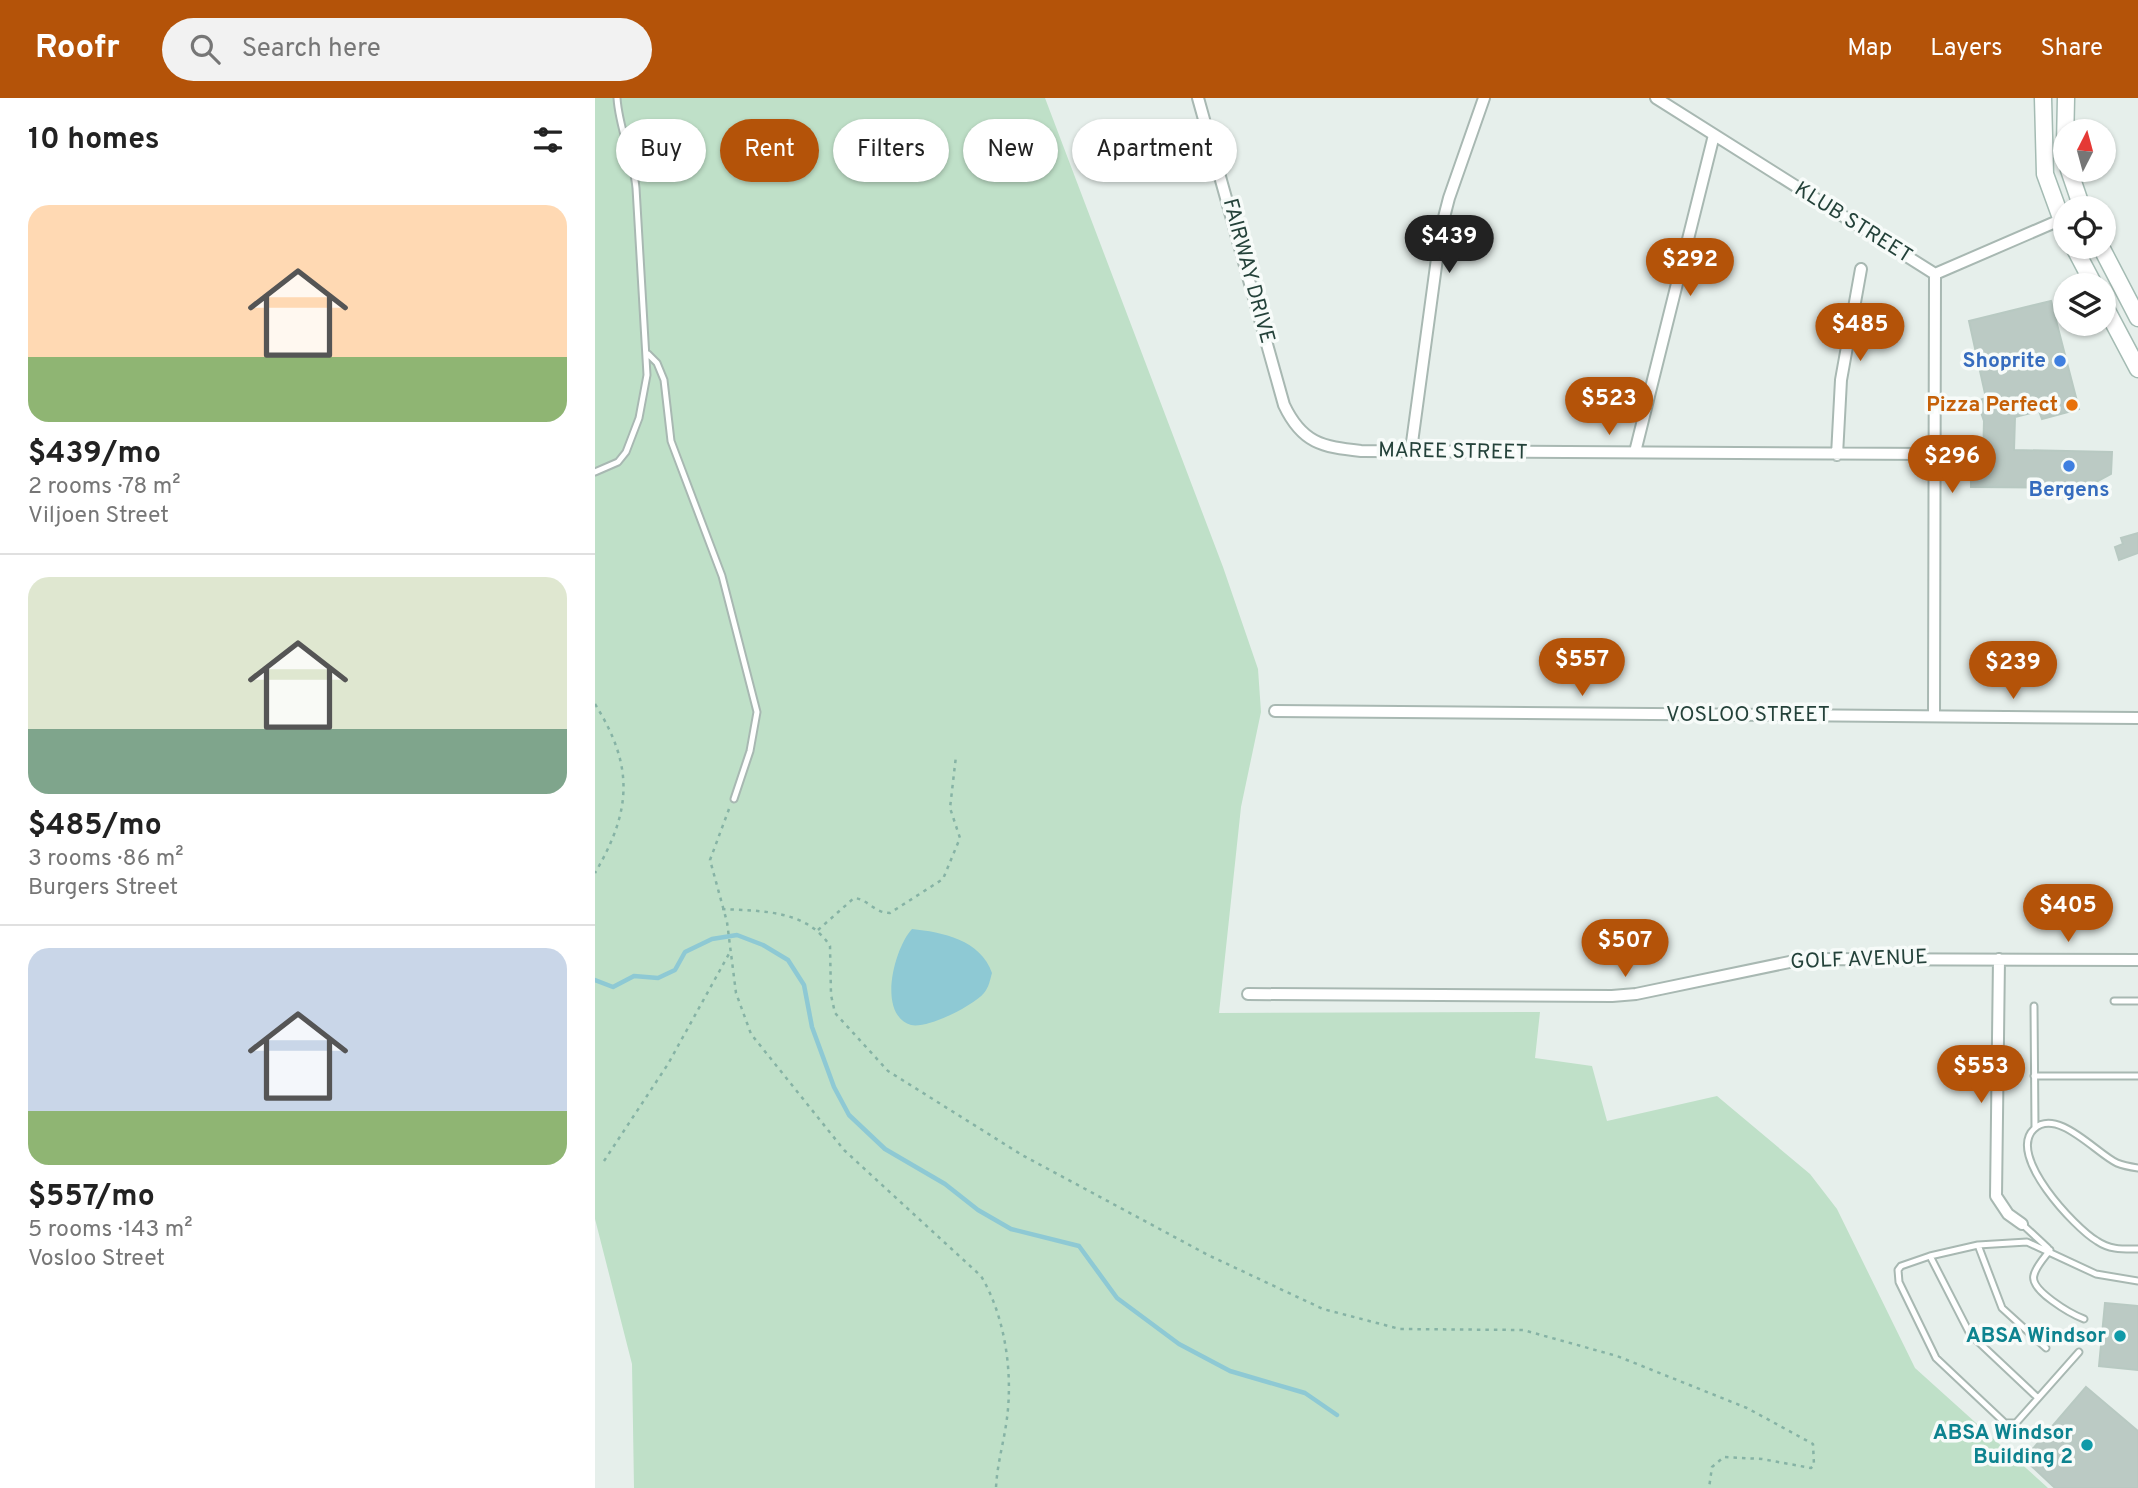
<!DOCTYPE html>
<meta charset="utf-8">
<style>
:root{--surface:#fff;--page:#f2f2f2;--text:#222;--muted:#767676;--line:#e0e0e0;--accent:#b45309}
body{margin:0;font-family:Overpass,sans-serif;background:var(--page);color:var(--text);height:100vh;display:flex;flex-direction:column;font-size:26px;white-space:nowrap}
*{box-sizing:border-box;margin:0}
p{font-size:23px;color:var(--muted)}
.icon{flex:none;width:38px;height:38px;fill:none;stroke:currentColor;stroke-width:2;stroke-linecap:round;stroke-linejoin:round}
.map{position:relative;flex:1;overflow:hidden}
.drawer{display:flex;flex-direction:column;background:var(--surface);width:595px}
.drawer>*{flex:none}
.guide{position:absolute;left:21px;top:21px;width:665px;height:63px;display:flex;gap:14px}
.needle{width:46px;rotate:6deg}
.buttons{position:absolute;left:1458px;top:21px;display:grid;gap:14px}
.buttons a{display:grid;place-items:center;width:63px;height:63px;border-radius:50%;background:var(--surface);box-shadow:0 2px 5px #0004;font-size:35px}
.price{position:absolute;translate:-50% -60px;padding:0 16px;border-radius:24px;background:var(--accent);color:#fff;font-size:23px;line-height:46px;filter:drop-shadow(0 2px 4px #0008)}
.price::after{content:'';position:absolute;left:50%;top:42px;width:21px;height:16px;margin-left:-10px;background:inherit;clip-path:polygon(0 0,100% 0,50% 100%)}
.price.current{background:#222;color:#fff}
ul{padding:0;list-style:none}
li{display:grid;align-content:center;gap:14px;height:371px;padding:0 28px}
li+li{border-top:2px solid var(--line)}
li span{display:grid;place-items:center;height:217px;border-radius:21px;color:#555}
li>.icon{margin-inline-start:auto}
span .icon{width:126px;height:126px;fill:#fffc;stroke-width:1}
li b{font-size:30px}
h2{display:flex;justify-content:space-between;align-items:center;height:84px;padding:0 28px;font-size:30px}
.pill{padding:0 24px;border-radius:32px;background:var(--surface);box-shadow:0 2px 5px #0004;font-size:24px;line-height:63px}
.pill.current{background:var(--accent);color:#fff}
header{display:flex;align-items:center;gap:42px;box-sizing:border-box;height:98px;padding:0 35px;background:var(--accent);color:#fff}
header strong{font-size:33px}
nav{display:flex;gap:38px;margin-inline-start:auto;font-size:24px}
.search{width:490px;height:63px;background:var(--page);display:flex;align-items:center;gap:18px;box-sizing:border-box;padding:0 24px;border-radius:38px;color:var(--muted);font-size:26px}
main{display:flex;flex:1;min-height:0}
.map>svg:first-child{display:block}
</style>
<header>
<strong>Roofr</strong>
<div class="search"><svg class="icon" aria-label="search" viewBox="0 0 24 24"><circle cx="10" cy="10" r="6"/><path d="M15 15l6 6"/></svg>Search here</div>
<nav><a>Map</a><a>Layers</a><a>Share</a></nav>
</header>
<main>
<section class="drawer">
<h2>10 homes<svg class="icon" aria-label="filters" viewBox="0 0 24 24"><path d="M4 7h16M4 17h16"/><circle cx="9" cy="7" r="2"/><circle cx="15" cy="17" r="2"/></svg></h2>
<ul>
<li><span style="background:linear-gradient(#ffd9b3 70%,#8fb573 0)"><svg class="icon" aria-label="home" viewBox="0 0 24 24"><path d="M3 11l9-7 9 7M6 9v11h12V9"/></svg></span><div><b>$439/mo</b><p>2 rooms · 78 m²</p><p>Viljoen Street</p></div></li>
<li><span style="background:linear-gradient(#dfe7d0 70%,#7fa58c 0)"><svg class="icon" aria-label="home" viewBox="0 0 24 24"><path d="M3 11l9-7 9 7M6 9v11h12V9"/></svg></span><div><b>$485/mo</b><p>3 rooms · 86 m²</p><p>Burgers Street</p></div></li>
<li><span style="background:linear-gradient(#c9d6e8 75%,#8fb573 0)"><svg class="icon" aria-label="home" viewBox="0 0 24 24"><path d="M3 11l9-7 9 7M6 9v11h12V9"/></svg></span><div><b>$557/mo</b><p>5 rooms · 143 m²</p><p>Vosloo Street</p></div></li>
</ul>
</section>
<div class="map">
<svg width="1543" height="1390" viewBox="0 0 1543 1390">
<rect width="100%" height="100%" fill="#e6efeb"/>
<path fill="#bfe0c8" d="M0,0H450L628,469L663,571L666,614L646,709L624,915L945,914L940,960L997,968L1012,1023L1122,998L1215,1076L1242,1111L1320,1270L1453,1390H39L37,1266L0,1121Z"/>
<path fill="#8ec9d4" d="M317,831C347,834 386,842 397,875C395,882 394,889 389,895C378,908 332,931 316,927C281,916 300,849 317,831Z"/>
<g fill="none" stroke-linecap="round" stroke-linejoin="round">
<path stroke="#8ec9d4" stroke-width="4.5" d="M0,882L18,889L39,878L63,880L80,872L90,854L117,841L142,837L168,847L193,862L209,887L217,929L239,989L254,1017L290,1051L350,1086L383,1112L416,1131L484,1148L522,1200L584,1246L635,1273L710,1295L742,1317"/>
</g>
<path fill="#bbcac4" stroke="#b8c9c2" stroke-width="2" d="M1456,203L1484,311L1447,321L1444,313L1420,319L1419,352L1517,354L1516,376L1490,390L1376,389V361L1388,362L1389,323L1382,303L1391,300L1374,223Z
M1543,435V455L1524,462L1520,449L1528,446L1526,440Z
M1510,1205L1543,1208V1272L1504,1268Z
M1491,1289L1543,1333V1390H1460L1429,1361Z"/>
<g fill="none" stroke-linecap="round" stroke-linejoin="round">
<defs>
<path id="service" d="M53,256L62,265L69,282L76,343L127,478L162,614L155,653L139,701
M0,374L23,364L31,354L44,320L52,277L41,90C38,59 24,31 22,0
M1519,903H1543
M1439,908L1440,1029
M1439,978H1543
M1543,1070C1536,1069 1529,1068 1522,1065C1502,1056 1462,1009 1439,1031C1411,1057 1480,1130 1502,1143C1515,1152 1528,1151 1543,1151
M1427,1126L1453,1150
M1383,1147L1407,1210L1451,1250
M1455,1152C1450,1159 1441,1168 1439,1177C1434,1192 1476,1216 1489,1221
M1335,1158L1375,1236L1443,1300
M1484,1254L1421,1325H1410L1341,1260L1304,1184L1303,1172L1306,1168L1335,1158L1383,1147L1432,1144L1501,1176L1543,1183"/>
<path id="minor" d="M603,0L689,307C707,345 727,349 766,353L1341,356
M1061,0L1340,176
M1340,176L1465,122
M816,352L846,131L854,100L889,0
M1040,354L1119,37
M1242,357L1246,282L1266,171
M680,613L1543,620
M1339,618L1340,176
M1404,861L1401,1098L1413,1116L1427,1126
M653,896L1017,898L1041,896L1209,861L1543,862"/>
<path id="secondary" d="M1448,0L1450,76L1470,131
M1470,47L1471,0
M1474,72L1487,110
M1479,149L1499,187
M1506,149L1543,220
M1508,205L1543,271"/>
</defs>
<use href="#service" stroke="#a8b8b2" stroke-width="9"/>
<use href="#minor" stroke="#a8b8b2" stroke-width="14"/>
<use href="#secondary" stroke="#a4bbb3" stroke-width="19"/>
<path stroke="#86b3a5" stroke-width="2.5" stroke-dasharray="3.5 5" stroke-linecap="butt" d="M0,606C39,668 37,712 0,775
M134,711L115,762L132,824L141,895L156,936L249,1052L386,1178C410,1218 418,1274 412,1320C409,1344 402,1366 401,1390
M127,811C167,813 212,812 235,848L236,897L240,915L293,973L427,1057L613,1157L728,1211L805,1231L928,1232L1022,1258L1152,1310L1218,1346L1219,1367L1216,1370L1167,1361L1129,1359L1117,1369L1114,1390
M223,832L259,800C273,801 279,815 295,815L348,781L365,740L355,710L361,658
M9,1063L73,966L135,854"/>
<use href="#service" stroke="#fff" stroke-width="5"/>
<use href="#minor" stroke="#fff" stroke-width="10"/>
<use href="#secondary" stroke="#fff" stroke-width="16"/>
</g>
<g fill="#3f7fe0" stroke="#f7fbf9" stroke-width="2.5">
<circle cx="1465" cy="263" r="7"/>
<circle cx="1474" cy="368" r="7"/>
</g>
<circle fill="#e8710a" stroke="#f7fbf9" stroke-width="2.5" cx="1477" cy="307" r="7"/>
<g fill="#0f9aa8" stroke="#f7fbf9" stroke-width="2.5">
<circle cx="1525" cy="1238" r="7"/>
<circle cx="1492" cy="1347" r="7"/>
</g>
<g text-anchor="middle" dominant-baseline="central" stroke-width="7" stroke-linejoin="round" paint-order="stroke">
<g font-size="21" fill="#24423a" stroke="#f7fbf9">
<text transform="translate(1258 125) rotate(32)">KLUB STREET</text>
<text transform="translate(653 173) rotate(75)">FAIRWAY DRIVE</text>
<text transform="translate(858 354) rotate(1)">MAREE STREET</text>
<text x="1153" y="617">VOSLOO STREET</text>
<text transform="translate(1264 862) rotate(-2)">GOLF AVENUE</text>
</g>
<g font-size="21" font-weight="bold" fill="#366cbe" stroke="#f7fbf9" text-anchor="end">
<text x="1451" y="263">Shoprite</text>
<text x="1474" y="392" text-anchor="middle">Bergens</text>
</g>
<g font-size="21" font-weight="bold" fill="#c56008" stroke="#f7fbf9" text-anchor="end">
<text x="1463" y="307">Pizza Perfect</text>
</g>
<g font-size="21" font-weight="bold" fill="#0d838f" stroke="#f7fbf9" text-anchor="end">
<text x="1511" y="1238">ABSA Windsor</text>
<text x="1478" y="1335">ABSA Windsor<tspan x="1478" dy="24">Building 2</tspan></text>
</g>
</g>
</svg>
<div class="buttons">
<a><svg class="needle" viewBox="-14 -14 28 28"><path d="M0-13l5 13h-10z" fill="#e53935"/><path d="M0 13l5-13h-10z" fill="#767676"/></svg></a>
<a><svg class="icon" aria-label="locate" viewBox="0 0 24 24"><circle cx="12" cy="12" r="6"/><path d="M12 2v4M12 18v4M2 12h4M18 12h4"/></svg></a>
<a><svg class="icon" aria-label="layers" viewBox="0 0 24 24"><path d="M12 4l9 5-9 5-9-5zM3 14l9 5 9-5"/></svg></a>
</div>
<b class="price current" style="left:854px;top:177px">$439</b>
<b class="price" style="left:1095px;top:200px">$292</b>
<b class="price" style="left:1265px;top:265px">$485</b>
<b class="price" style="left:1014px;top:339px">$523</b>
<b class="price" style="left:1357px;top:397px">$296</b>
<b class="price" style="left:987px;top:600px">$557</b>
<b class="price" style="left:1418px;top:603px">$239</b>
<b class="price" style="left:1473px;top:846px">$405</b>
<b class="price" style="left:1030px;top:881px">$507</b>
<b class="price" style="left:1386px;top:1007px">$553</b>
<div class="guide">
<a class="pill">Buy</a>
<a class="pill current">Rent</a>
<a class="pill">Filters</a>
<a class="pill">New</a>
<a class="pill">Apartment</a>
</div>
</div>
</main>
